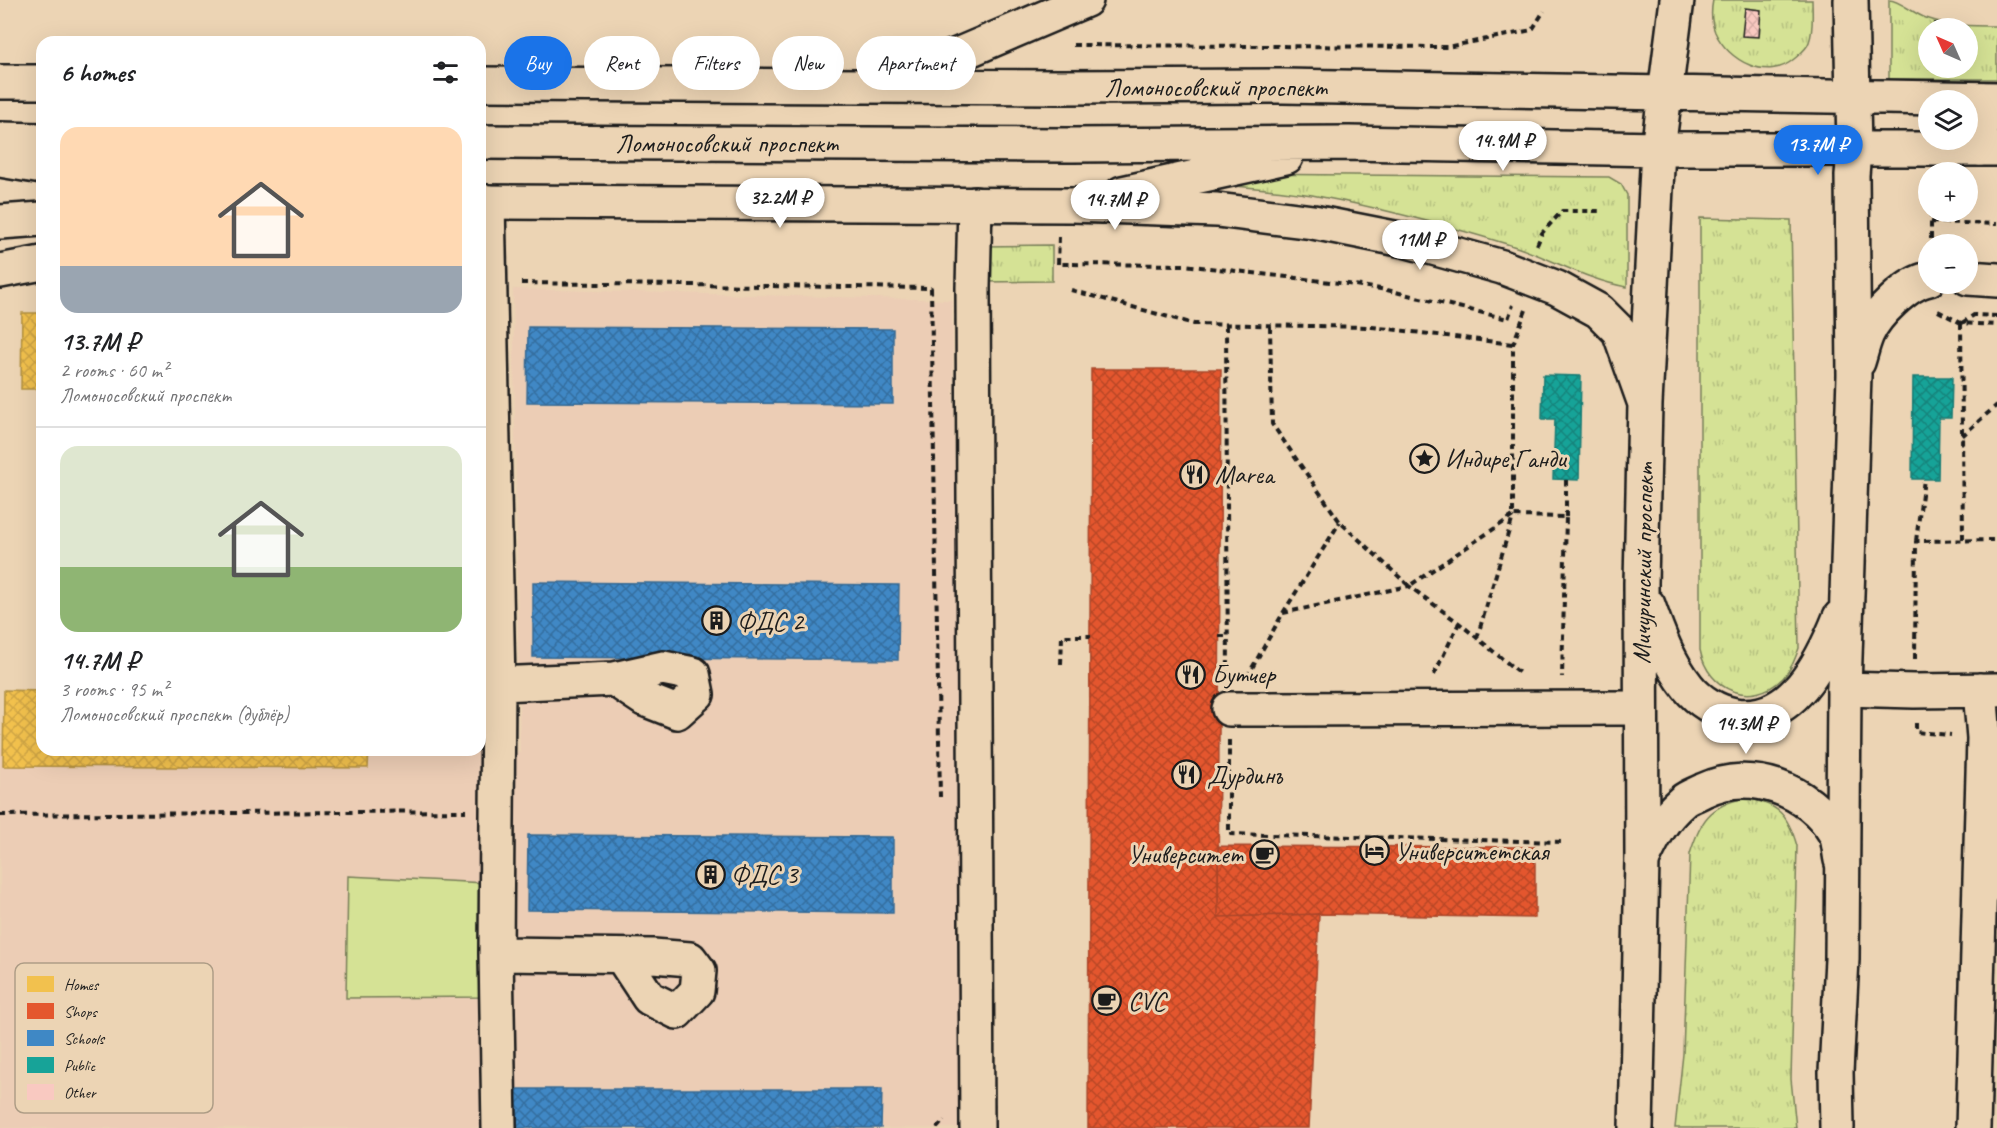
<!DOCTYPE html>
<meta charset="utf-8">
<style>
:root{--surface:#fff;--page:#f2f2f2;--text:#202124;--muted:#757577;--line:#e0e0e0;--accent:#1a73e8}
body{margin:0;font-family:Caveat,sans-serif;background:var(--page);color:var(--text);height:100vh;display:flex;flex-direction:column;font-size:22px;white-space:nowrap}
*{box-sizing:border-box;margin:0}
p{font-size:20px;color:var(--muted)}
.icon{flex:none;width:33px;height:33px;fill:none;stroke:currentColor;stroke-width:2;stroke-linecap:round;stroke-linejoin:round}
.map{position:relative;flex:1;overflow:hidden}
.side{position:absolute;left:36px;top:36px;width:450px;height:720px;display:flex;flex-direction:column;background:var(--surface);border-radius:18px;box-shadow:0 6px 24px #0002}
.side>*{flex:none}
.hud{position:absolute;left:504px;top:36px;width:570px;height:54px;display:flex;gap:12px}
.needle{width:39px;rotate:315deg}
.tools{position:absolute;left:1918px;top:18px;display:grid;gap:12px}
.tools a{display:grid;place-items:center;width:60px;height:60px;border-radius:50%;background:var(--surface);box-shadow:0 6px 24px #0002;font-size:30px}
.price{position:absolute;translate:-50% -51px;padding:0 14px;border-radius:21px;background:#fff;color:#222;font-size:20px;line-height:39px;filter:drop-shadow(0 2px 3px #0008)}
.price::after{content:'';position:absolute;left:50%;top:36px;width:18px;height:14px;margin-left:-9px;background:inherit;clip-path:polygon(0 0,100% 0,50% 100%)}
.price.on{background:var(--accent);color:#fff}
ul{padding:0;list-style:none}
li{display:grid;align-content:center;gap:12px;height:318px;padding:0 24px}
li+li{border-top:2px solid var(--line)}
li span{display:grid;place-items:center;height:186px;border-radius:18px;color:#555}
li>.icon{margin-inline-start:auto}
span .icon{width:108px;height:108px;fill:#fffc;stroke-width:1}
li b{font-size:26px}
h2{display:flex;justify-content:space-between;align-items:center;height:72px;padding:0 24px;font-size:26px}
.tag{padding:0 21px;border-radius:27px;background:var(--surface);box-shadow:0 6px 24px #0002;font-size:21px;line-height:54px}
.tag.on{background:var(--accent);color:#fff}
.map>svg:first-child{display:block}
</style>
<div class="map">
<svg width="1997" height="1128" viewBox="0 0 1997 1128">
<defs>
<pattern id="grass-tufts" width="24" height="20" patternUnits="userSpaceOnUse" patternTransform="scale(1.5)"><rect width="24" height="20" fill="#d5e295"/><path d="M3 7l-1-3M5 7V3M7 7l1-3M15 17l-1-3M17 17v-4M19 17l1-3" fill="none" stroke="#b6c180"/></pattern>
<pattern id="homes-cross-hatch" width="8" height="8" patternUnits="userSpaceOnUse" patternTransform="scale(1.5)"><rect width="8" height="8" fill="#f2c14e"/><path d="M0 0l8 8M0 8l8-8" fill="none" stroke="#cfa544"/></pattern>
<pattern id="shops-cross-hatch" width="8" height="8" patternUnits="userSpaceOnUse" patternTransform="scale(1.5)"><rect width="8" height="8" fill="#e4572e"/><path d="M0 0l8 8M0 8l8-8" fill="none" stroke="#b84726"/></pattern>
<pattern id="schools-cross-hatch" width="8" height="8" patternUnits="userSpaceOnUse" patternTransform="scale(1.5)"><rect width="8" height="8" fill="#3f88c5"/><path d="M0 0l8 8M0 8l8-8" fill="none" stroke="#346e9f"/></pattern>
<pattern id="public-cross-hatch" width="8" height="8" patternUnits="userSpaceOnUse" patternTransform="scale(1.5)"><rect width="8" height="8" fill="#17a398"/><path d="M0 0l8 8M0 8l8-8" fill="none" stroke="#14847b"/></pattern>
<pattern id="building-cross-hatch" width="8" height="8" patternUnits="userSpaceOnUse" patternTransform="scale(1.5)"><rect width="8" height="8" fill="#f9c9c1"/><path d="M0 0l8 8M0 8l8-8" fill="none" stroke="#d5aca5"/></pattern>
</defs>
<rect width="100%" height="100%" fill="#ecd4b4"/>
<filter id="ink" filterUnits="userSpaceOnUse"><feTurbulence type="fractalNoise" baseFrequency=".0167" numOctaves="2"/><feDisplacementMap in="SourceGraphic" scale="12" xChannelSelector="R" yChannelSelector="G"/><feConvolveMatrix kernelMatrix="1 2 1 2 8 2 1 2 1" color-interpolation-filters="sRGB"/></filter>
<g filter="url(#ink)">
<path fill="#eccdb5" d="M513,289L952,300L966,1128H0V748H42V750L520,752Z"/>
<path fill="url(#grass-tufts)" stroke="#787f58" stroke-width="1.5" fill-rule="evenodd" d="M1713,0H1812C1812,13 1814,29 1809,42C1807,49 1800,54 1794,59C1768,82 1728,61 1715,32C1711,22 1711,10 1713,0Z
M1889,0C1899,0 1914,14 1926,18C1949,26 1973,26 1997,26V79H1889ZM1968,28V68H1929V28Z
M1234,174L1609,177L1621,184L1627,195V287C1585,280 1548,256 1507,244C1445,225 1381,208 1317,196C1284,190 1250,188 1217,184Z
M1700,218L1791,220L1799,648C1795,659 1791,670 1783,678C1752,709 1708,691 1700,650Z
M1052,245V281L983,282V246Z
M1745,798C1778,804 1788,814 1797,846L1791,1079L1796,1128H1675L1683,1054L1690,854C1700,821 1710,805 1745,798Z"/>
<path fill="#d5e295" stroke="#787f58" stroke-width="1.5" d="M348,876L486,883L487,997L346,998Z"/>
<path fill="url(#homes-cross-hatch)" stroke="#b2903f" stroke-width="1.5" d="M22,313H42V389H21Z
M4,690L42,691V750H369L368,768L3,766Z"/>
<path fill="url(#shops-cross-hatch)" stroke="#a84529" stroke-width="1.5" d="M1091,369H1221L1218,917L1319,914L1309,1128H1088Z
M1218,846L1535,847V918L1319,914L1218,917Z"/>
<path fill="url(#schools-cross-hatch)" stroke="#346892" stroke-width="1.5" d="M528,327L893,329V404L527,402Z
M533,582L899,585L898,660L533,657Z
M528,835L893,837V913L527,910Z
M516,1089H882L881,1128H517Z"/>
<path fill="url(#public-cross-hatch)" stroke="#187a73" stroke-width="1.5" d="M1543,375L1581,376L1579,480L1553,479L1555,419H1542Z
M1913,377H1952L1951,418H1939L1938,479H1912Z"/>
<path fill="url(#building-cross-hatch)" stroke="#1c1c1c" stroke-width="1.5" d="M1745,8L1761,10L1759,37L1742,36Z"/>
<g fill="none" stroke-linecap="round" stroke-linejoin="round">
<defs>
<path id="minor" d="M1980,149L1982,99
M488,202L498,684L496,954L499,1128
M975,204L973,288L977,1128
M0,271L42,263
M498,684L614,679L644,699L677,712L697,694L693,674L663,668L614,679
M1844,689L1914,691L1997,690
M1229,709L1641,708
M1642,861C1654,836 1662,819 1683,801C1689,796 1697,794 1704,790C1751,768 1808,789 1835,833C1839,840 1839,851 1841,860
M496,954L653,956L690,959L699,971L697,991L677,1012L649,998L622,957
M1973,1128L1984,738L1980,690"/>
<path id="major" d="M0,82H42
M894,82L1086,0
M480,84L1061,87L1283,86L1997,99
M0,139L42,140
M480,142L1072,145L1349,143L1658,149H1997
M0,160L42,167
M1122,193L1286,157
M480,202L1072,205L1217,210L1313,222L1404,240L1502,267L1557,288L1599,311L1619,331L1645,404
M0,222L42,219
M1968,278L1997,280
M1858,362C1861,353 1863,343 1867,334C1876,314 1907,283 1929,279
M1648,605C1658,634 1669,663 1688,687C1699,701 1717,712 1735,715C1792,724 1822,662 1840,617
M1636,1128L1642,861L1641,583L1645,404L1658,149L1677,0
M1837,1128L1836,1072L1842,959L1844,689L1854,375L1852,175L1854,151L1851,0"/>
</defs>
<use href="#minor" stroke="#1c1c1c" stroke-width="38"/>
<use href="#major" stroke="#1c1c1c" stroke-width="38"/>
<path stroke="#1c1c1c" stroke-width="4" stroke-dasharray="6 4.5" stroke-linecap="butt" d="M1936,28V20
M1073,45L1447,47L1532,30L1544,11
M1931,222L1997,224
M1059,237L1058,264L1184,265L1348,284L1387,290L1508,319L1513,305
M1931,239V212
M1537,245L1542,233L1562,211H1599
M521,283L931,288L940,797
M1071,290L1194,324L1372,327L1513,344
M1526,310L1513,344V516L1566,517L1562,677
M1938,311L1961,323L1997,325
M1961,323L1963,540
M1962,323L1974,315L1997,316
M1226,325L1228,678
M1270,326L1272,424L1340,522L1409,586L1513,516
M1962,436L1997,405
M1566,517V480
M1916,541L1924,479
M1283,613L1409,586L1459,623L1522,675
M1219,636H1228
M1477,638L1513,517
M1915,659L1916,541L1997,540
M1061,664L1062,636H1091
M1434,675L1459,623
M1247,677L1283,613L1340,522
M1916,723V732L1951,735
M1229,740V834L1562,842
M0,815L466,811
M937,1128L944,1120"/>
<use href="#minor" stroke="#ecd4b4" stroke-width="33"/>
<use href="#major" stroke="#ecd4b4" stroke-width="33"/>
</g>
</g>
<defs>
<symbol id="sight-ring" viewBox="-11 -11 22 22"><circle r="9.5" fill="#ecd4b4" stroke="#1c1c1c" stroke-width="1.5"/><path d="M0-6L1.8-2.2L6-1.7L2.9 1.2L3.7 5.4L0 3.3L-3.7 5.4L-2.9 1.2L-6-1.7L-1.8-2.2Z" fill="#1c1c1c"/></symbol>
<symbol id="restaurant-ring" viewBox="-11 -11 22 22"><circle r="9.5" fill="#ecd4b4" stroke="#1c1c1c" stroke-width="1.5"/><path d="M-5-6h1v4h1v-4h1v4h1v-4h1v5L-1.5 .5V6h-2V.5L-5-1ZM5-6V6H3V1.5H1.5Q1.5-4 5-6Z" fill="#1c1c1c"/></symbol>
<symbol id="building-ring" viewBox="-11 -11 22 22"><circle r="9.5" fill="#ecd4b4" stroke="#1c1c1c" stroke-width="1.5"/><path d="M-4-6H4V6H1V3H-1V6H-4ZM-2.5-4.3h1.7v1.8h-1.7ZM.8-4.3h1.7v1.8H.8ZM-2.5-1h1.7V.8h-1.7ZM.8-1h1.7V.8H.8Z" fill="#1c1c1c"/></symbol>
<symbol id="hotel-ring" viewBox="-11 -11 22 22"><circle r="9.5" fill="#ecd4b4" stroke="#1c1c1c" stroke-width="1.5"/><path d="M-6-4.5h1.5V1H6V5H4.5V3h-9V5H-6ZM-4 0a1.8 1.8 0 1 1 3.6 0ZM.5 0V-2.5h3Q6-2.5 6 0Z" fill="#1c1c1c"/></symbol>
<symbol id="cafe-ring" viewBox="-11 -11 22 22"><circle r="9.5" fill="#ecd4b4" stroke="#1c1c1c" stroke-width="1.5"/><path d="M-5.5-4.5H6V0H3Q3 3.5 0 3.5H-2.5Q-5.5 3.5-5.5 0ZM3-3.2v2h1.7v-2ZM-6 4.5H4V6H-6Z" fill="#1c1c1c"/></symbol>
</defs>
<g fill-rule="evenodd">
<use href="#sight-ring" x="1408" y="442" width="33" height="33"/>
<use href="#restaurant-ring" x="1178" y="458" width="33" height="33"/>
<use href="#building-ring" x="700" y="604" width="33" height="33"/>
<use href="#restaurant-ring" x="1174" y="658" width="33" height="33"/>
<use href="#restaurant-ring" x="1170" y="758" width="33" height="33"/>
<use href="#hotel-ring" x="1358" y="834" width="33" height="33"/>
<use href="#cafe-ring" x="1248" y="838" width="33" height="33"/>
<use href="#building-ring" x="694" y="858" width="33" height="33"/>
<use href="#cafe-ring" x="1090" y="984" width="33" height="33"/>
</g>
<g text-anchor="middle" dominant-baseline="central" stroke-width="6" stroke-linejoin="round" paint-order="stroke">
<g font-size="26" fill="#1c1c1c" stroke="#ecd4b4">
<text x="1216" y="87">Ломоносовский проспект</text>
<text x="727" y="143">Ломоносовский проспект</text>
<text transform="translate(1643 563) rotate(-89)">Мичуринский проспект</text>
</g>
<g font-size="26" fill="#1c1c1c" stroke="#ecd4b4" text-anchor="start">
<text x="1445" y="458">Индире Ганди</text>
<text x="1215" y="474">Marea</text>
<text x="737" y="621">ФДС 2</text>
<text x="1212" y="674">Бутчер</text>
<text x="1207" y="775">Дурдинъ</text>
<text x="1395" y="851">Университетская</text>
<text x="1243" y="854" text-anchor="end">Университет</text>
<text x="731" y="874">ФДС 3</text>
<text x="1128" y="1001">CVC</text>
</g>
</g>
<rect x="15" y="963" width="198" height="150" rx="9" fill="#ecd4b4" stroke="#ae9d86" stroke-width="1.5"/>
<rect x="27" y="976" width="27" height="16" fill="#f2c14e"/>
<rect x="27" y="1003" width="27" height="16" fill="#e4572e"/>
<rect x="27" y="1030" width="27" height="16" fill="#3f88c5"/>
<rect x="27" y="1057" width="27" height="16" fill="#17a398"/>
<rect x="27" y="1084" width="27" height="16" fill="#f9c9c1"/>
<g font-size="16" fill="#1c1c1c">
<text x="64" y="990">Homes</text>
<text x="64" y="1017">Shops</text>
<text x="64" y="1044">Schools</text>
<text x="64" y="1071">Public</text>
<text x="64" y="1098">Other</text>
</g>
</svg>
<div class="tools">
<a><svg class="needle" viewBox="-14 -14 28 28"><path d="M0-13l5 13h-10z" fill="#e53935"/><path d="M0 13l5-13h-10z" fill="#757577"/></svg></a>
<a><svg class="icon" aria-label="layers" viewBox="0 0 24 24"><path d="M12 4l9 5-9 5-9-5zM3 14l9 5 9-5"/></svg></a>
<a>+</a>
<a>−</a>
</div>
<b class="price" style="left:1503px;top:172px">14.9M ₽</b>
<b class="price on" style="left:1818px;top:176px">13.7M ₽</b>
<b class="price" style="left:780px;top:229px">32.2M ₽</b>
<b class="price" style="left:1115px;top:231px">14.7M ₽</b>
<b class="price" style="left:1420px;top:271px">11M ₽</b>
<b class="price" style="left:1746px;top:755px">14.3M ₽</b>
<div class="hud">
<a class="tag on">Buy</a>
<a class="tag">Rent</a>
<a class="tag">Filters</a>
<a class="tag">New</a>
<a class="tag">Apartment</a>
</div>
<section class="side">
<h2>6 homes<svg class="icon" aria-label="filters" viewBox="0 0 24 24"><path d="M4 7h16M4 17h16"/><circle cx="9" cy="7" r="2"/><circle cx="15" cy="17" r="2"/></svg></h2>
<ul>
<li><span style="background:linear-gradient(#ffd9b3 75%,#9aa5b1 0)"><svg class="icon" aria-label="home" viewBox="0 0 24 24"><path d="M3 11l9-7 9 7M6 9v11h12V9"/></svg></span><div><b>13.7M ₽</b><p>2 rooms · 60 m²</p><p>Ломоносовский проспект</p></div></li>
<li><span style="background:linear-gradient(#dfe7d0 65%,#8fb573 0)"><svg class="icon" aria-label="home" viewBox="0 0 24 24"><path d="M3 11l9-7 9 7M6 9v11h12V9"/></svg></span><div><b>14.7M ₽</b><p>3 rooms · 95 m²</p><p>Ломоносовский проспект (дублёр)</p></div></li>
</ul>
</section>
</div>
